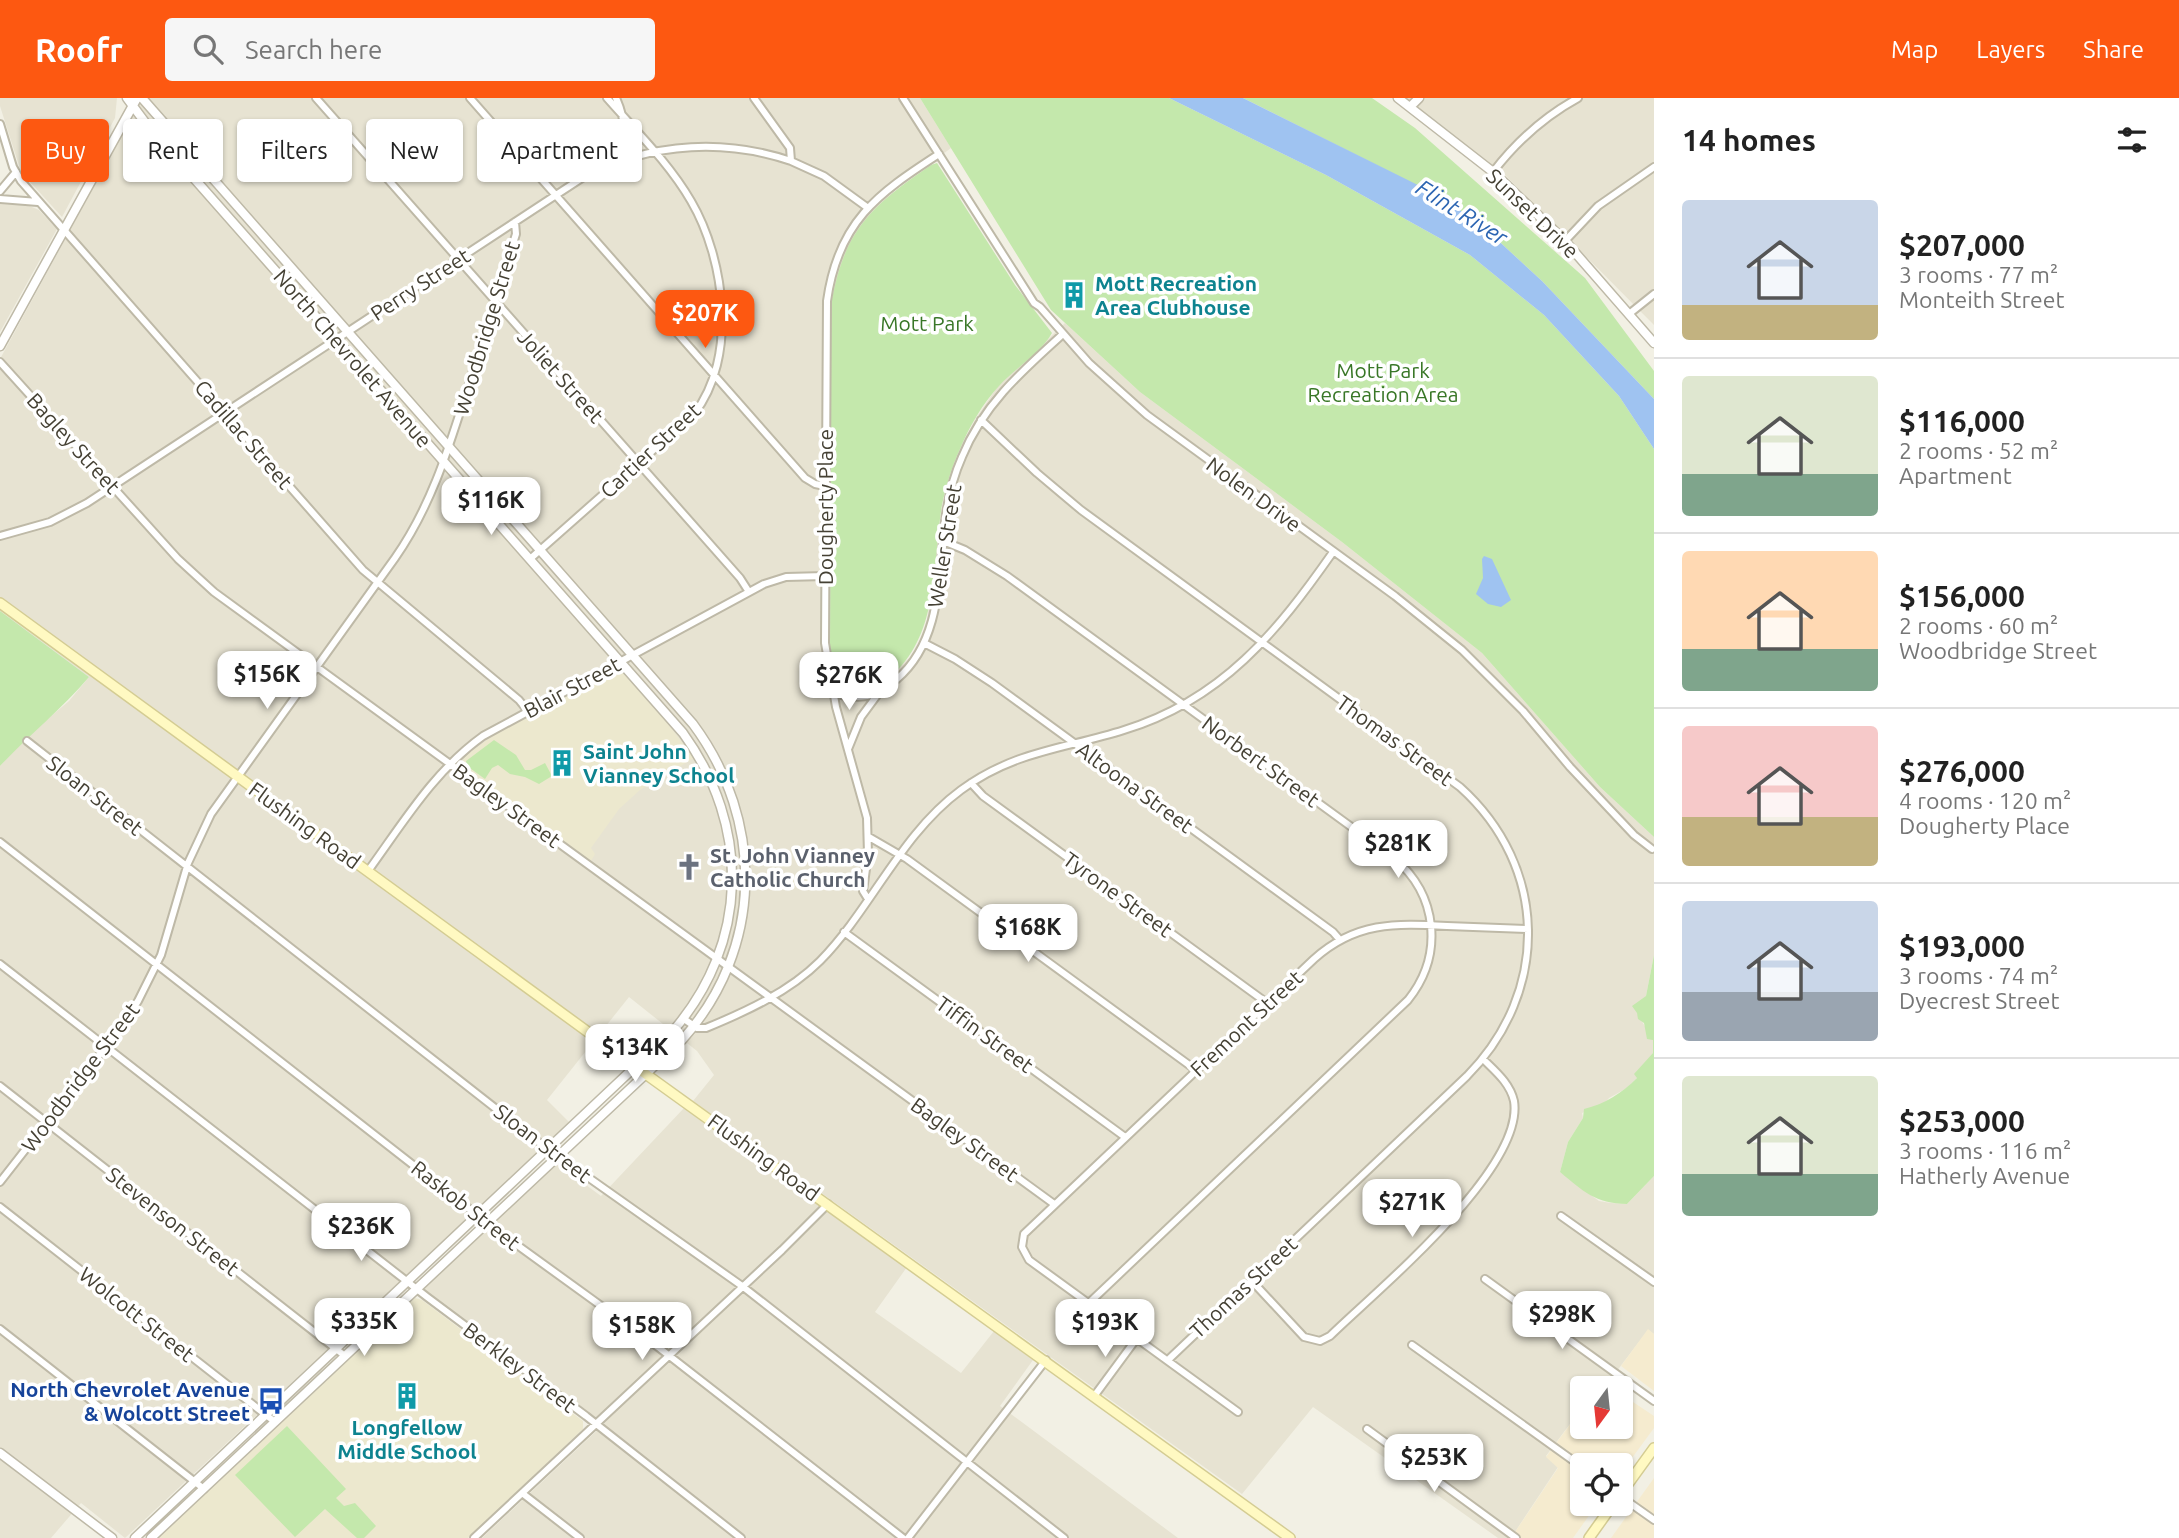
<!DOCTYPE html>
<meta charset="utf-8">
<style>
:root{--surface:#fff;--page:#f6f6f6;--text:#222;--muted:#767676;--line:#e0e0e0;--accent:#fd5811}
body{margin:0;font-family:Ubuntu,sans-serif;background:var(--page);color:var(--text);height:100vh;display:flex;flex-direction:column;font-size:26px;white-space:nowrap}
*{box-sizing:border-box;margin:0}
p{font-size:23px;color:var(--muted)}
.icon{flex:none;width:38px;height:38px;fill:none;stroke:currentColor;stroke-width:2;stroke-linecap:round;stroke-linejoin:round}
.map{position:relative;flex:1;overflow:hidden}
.panel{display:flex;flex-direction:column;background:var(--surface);width:525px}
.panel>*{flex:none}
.banner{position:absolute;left:21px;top:21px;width:665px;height:63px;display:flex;gap:14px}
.needle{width:46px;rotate:195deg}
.tools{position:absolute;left:1570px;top:1278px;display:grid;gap:14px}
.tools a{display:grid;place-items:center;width:63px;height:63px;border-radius:7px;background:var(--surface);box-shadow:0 2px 5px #0004;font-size:35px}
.price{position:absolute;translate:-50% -60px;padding:0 16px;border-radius:14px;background:#fff;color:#222;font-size:23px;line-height:46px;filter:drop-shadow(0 2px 4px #0008)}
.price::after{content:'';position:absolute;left:50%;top:42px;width:21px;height:16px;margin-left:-10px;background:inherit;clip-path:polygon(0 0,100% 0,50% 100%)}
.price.current{background:var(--accent);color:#fff}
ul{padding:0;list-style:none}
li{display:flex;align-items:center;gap:21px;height:175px;padding:0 28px}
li+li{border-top:2px solid var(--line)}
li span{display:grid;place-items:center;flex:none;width:196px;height:140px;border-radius:7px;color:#555}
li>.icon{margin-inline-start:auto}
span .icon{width:84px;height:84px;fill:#fffc;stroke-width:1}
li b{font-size:30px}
h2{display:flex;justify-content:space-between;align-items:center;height:84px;padding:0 28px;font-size:30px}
.chip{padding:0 24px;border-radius:7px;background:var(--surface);box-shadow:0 2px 5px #0004;font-size:24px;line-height:63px}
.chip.current{background:var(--accent);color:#fff}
header{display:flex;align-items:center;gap:42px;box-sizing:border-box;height:98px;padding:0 35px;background:var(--accent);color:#fff}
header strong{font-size:33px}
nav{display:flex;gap:38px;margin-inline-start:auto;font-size:24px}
.search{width:490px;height:63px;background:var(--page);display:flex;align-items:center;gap:18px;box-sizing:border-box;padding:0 24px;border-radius:7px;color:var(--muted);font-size:26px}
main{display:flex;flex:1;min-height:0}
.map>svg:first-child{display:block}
</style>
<header>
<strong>Roofr</strong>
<div class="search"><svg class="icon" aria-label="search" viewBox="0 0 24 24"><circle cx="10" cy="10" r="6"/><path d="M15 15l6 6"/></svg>Search here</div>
<nav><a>Map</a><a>Layers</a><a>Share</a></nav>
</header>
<main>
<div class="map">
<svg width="1654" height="1440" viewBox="0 0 1654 1440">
<rect width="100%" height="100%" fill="#f2f0e4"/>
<path fill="#e7e3d2" d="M0,0H117L115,20L62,119L21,74L0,8Z
M142,0H920L951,50L894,93L830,252V553L834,574L845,592L856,594L881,588L910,559L920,542L927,522L943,406L951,372L960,349L976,320L998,288L1065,225L1140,294L1342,444L1482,555L1600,689L1654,739V857L1646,898L1637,915L1653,942V955L1637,980L1627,990L1609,1000L1605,1005L1582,1015L1583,1020L1568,1044L1560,1074L1599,1103L1611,1105L1627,1106L1654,1078V1236L1648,1232L1607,1286L1602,1283L1597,1290H1582V1310L1546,1358L1558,1369L1511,1440H1498L1313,1309L1242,1396L693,1003L714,977L697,953L629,899L547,1002L570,1025L125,1440L81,1405L51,1440H0V668L25,640L69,603L89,579L0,513V261Z
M1406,0H1654V227L1505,77Z
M0,106L27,107L39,112L57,131L0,234Z
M684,1010L907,1169L875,1214L961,1275L994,1233L1033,1262L1000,1308L1178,1440H482L604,1326L421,1191L556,1065L601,1098Z"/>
<path fill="#f5ebcf" d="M1648,1231L1654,1236V1293L1621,1268Z
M1621,1296L1654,1318V1330L1621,1375L1620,1367H1582V1405H1598L1573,1440H1511L1558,1370L1546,1359L1582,1310V1328H1620Z
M1654,1380V1440H1611Z"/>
<path fill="#ece8ce" d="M617,571L622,573L664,621L694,660L640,692L619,711L591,750L595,756L591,763L469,674L461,666L466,657L500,633Z
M415,1200L422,1202L583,1323V1331L468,1440H158Z"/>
<path fill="#c4e8ac" d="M920,0H1169L1326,77L1470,157L1544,217L1619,298L1654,351V739L1600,689L1482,555L1342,444L1140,294L1051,212Z
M1243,0H1372L1415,30L1585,180L1654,273V301L1542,183L1491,136L1446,102Z
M937,65L1015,187L1052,235C1042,254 1014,271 999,288C983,305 969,329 960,351C952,368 946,388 942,407C932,467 940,538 889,580C879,590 865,597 851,593C834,589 833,567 830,553L831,207C844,132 870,109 931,67Z
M0,513L89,579C62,611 29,637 0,668Z
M494,642L516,657L525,672H531L545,665L552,678L539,686L525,679L510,676L498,667L492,670L485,681L467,668L466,663Z
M1654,857V1078L1627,1106C1595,1105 1584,1094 1560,1074L1568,1044L1583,1020L1584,1011C1605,1006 1622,995 1637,980L1634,976L1653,955V942L1647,941L1644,925L1638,921L1637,915L1632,908L1646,898Z
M287,1328L346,1391L336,1400L344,1408L355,1405L376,1428L364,1440H357L325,1411L295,1439L235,1377Z"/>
<path fill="#9fc3f1" d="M1169,0H1243L1446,101L1491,136L1542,183L1654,301V351L1619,298L1544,217L1470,157L1326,77Z
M1484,458L1492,461L1511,502L1501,509L1488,506L1476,496L1483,480L1482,461Z"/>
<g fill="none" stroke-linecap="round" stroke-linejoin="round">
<defs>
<path id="minor" d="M316,0L740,480L749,494
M470,0L805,380L815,386L825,388
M754,0L790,50L791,63L824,78L868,110
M903,0L1034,205L1040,209L1089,265L1147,317L1395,498L1462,552L1523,613L1570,669L1634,737L1652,751
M0,26L13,69L21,83L363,472L519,602L527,612
M614,64C628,43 626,22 616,0
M1493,74C1517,43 1543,19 1578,0
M0,93L16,74
M0,101L38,104
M1565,143L1598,108L1654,69
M1629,216L1654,196
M0,264L178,461L214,494L1054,1106
M981,322L1037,375L1081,412L1460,689C1549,769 1550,894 1467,978L1168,1262
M0,438L50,424L87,405L588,76C653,46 722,40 791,63
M943,443L965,452L1007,478L1394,760C1438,797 1444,857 1408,902L1089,1205
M530,461L694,316C738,260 725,161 691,103C669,65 636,33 607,0
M924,545L955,561L992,585L1333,834L1340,842
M833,596C848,598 861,601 876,596C884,593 891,587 897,581C944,541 938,471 946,416C949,396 954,377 962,359C983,307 1022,273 1063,236
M27,643L541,1046L742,1188L1064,1440
M848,651L861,619L878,596
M971,685L983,698L1267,905
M869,739L907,761L1196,972
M0,744L495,1131L658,1249L903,1440
M368,773C403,725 434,673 483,638L764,486L786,479L825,478
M868,801L863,793L868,756L867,720L836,609L825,545L827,203C838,124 877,96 939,56
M844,834L1125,1039
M0,866L427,1199L586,1318L741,1440
M684,921L697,930H706C745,914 789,894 820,863C872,810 900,737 961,692C1014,653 1064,651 1124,632C1222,602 1277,534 1333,454
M0,988L345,1258
M0,1084L115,937L138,903L161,857L188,765L211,716L395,460C432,407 449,349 468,289C484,238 500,187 516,136L515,124
M0,1109L275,1324
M1561,1118L1654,1184
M1485,1181L1654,1303
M1251,1182L1304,1239L1320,1243L1330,1238C1376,1193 1525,1071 1514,1003C1510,985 1495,973 1483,961
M0,1231L204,1391
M1412,1247L1582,1369
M1095,1297L1137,1240
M1238,1314L1029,1162L1022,1149L1024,1136L1314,861C1355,824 1395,825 1447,828C1474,829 1501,830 1528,831
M1367,1331L1516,1440
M522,1395L580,1440
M1620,1398L1654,1422
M474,1440L782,1152L828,1106
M908,1440L1046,1262"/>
<path id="tertiary" d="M127,0L147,27L683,635C751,729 749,845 673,933L135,1440
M142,0L693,626C765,723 764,851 682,942L151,1440
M1398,0L1493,74L1565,143L1654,245
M1410,9L1419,0
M0,248L137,0
M0,1355L112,1440"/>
<path id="secondary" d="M0,505L629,964L1290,1440
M1620,1397L1654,1350
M1589,1440L1614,1405"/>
</defs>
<use href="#minor" stroke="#beb9a7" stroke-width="10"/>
<use href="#tertiary" stroke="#beb9a7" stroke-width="11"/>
<use href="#secondary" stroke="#d4cc93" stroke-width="12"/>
<use href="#minor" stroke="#fff" stroke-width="6"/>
<use href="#tertiary" stroke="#fff" stroke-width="8"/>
<use href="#secondary" stroke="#fff9c2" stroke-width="9"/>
</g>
<defs>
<symbol id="building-bare" viewBox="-9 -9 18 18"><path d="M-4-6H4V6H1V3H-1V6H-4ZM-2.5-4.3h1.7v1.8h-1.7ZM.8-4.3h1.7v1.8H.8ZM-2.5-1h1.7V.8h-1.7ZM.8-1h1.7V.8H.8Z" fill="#0f9aa8" stroke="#fff" stroke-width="2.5" paint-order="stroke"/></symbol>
<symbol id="church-bare" viewBox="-9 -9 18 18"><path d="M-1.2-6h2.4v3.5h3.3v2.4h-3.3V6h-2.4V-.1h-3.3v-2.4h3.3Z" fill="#6b7280" stroke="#fff" stroke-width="2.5" paint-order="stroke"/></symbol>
<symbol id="bus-bare" viewBox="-9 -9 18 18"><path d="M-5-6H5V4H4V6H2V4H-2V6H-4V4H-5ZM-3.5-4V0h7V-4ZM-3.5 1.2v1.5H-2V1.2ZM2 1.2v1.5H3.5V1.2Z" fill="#1a4fb4" stroke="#fff" stroke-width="2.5" paint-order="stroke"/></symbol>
</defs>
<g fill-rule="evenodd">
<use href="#building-bare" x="1055" y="178" width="38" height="38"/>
<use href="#building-bare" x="543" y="646" width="38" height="38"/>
<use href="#church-bare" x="670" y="750" width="38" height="38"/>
<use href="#building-bare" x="388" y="1279" width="38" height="38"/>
<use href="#bus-bare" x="252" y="1284" width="38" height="38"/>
</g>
<g text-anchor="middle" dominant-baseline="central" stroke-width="7" stroke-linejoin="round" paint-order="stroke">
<g font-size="21" fill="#454134" stroke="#fff">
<text transform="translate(1533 115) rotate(44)">Sunset Drive</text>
<text transform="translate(420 186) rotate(-33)">Perry Street</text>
<text transform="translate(486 230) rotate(-73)">Woodbridge Street</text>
<text transform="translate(353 260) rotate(49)">North Chevrolet Avenue</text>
<text transform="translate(561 278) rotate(48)">Joliet Street</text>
<text transform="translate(244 336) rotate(49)">Cadillac Street</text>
<text transform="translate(74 345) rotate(48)">Bagley Street</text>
<text transform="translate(650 352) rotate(-43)">Cartier Street</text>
<text transform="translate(1254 396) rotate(36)">Nolen Drive</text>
<text transform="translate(825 409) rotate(-90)">Dougherty Place</text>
<text transform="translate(944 448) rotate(-81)">Weller Street</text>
<text transform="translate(572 589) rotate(-28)">Blair Street</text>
<text transform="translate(1395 642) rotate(36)">Thomas Street</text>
<text transform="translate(1261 663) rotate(36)">Norbert Street</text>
<text transform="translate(1135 689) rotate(36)">Altoona Street</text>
<text transform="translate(95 697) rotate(38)">Sloan Street</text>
<text transform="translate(507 707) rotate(36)">Bagley Street</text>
<text transform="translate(305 727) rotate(36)">Flushing Road</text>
<text transform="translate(1118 796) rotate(36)">Tyrone Street</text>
<text transform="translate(1246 925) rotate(-43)">Fremont Street</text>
<text transform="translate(985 936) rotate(36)">Tiffin Street</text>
<text transform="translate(80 979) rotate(-53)">Woodbridge Street</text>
<text transform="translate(965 1041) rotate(36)">Bagley Street</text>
<text transform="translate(543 1045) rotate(37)">Sloan Street</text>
<text transform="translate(764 1059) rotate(36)">Flushing Road</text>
<text transform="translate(466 1107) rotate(38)">Raskob Street</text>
<text transform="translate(173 1123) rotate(38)">Stevenson Street</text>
<text transform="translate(1243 1189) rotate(-43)">Thomas Street</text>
<text transform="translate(137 1216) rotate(38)">Wolcott Street</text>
<text transform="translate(520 1269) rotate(37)">Berkley Street</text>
</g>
<g font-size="21" font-weight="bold" fill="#0d838f" stroke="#fff" text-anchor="start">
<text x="1095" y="185">Mott Recreation<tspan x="1095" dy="24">Area Clubhouse</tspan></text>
<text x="583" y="653">Saint John<tspan x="583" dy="24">Vianney School</tspan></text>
<text x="407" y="1329" text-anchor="middle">Longfellow<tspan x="407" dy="24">Middle School</tspan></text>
</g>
<g font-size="21" fill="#397727" stroke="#fff">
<text x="927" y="225">Mott Park</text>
<text x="1383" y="272">Mott Park<tspan x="1383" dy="24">Recreation Area</tspan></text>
</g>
<g font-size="21" font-weight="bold" fill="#5b616d" stroke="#fff" text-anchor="start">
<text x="710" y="757">St. John Vianney<tspan x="710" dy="24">Catholic Church</tspan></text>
</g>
<g font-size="21" font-weight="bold" fill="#164399" stroke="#fff" text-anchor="end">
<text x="250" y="1291">North Chevrolet Avenue<tspan x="250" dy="24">&amp; Wolcott Street</tspan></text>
</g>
<g font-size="23" font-style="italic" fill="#2c65b2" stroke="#fff">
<text transform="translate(1462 114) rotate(32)">Flint River</text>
</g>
</g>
</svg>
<div class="tools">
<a><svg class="needle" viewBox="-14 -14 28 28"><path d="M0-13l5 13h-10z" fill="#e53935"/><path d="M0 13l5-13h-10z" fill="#767676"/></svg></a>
<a><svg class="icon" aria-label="locate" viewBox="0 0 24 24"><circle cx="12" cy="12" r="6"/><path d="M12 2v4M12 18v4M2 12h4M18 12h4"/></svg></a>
</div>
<b class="price current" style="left:705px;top:252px">$207K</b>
<b class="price" style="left:491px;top:439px">$116K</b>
<b class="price" style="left:267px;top:613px">$156K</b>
<b class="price" style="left:849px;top:614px">$276K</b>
<b class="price" style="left:1398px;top:782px">$281K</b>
<b class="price" style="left:1028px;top:866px">$168K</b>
<b class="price" style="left:635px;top:986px">$134K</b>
<b class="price" style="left:1412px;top:1141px">$271K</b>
<b class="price" style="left:361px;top:1165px">$236K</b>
<b class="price" style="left:1562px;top:1253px">$298K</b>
<b class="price" style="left:364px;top:1260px">$335K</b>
<b class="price" style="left:1105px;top:1261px">$193K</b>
<b class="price" style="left:642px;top:1264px">$158K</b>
<b class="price" style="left:1434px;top:1396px">$253K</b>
<div class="banner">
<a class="chip current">Buy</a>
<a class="chip">Rent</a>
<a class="chip">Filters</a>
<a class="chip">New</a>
<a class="chip">Apartment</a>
</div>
</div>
<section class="panel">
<h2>14 homes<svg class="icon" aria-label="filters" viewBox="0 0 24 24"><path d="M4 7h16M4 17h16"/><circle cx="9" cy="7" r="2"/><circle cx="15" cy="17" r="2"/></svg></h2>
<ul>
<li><span style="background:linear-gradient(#c9d6e8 75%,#c2b280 0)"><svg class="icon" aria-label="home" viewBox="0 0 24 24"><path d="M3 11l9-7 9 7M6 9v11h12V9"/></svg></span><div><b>$207,000</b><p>3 rooms · 77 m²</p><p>Monteith Street</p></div></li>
<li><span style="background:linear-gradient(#dfe7d0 70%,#7fa58c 0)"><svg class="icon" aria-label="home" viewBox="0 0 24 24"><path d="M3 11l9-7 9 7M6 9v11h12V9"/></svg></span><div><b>$116,000</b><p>2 rooms · 52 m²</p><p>Apartment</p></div></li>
<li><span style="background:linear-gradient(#ffd9b3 70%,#7fa58c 0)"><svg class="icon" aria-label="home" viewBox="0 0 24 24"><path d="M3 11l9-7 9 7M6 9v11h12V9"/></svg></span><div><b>$156,000</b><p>2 rooms · 60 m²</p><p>Woodbridge Street</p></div></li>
<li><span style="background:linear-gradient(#f6c9c9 65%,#c2b280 0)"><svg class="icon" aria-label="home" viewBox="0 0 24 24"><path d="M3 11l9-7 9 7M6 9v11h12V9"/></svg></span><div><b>$276,000</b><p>4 rooms · 120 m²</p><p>Dougherty Place</p></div></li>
<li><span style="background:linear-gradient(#c9d6e8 65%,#9aa5b1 0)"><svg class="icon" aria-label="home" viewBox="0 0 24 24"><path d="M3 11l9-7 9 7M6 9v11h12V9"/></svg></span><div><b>$193,000</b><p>3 rooms · 74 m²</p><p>Dyecrest Street</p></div></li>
<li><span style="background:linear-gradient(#dfe7d0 70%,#7fa58c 0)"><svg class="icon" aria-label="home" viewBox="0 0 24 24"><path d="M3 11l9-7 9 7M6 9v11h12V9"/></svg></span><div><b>$253,000</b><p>3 rooms · 116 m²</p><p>Hatherly Avenue</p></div></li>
</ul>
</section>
</main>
